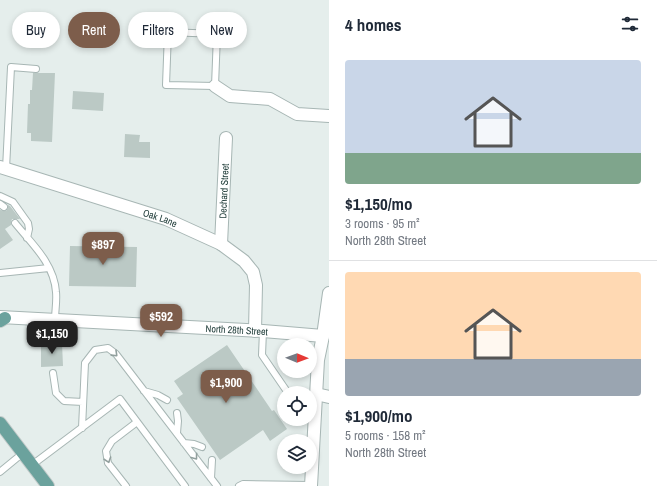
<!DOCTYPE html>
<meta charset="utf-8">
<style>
:root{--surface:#fff;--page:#f2f2f3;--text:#1f2937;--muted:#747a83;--line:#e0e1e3;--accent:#7d5d4b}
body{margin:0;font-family:"Archivo Narrow",sans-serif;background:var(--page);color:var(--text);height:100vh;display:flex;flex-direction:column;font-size:15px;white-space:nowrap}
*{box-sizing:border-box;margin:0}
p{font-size:13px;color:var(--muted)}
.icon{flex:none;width:22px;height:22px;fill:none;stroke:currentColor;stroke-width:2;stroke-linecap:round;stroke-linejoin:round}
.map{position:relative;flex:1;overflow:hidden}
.drawer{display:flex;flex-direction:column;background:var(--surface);width:328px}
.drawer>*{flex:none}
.banner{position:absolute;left:12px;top:12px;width:257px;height:36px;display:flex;gap:8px}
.needle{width:26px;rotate:91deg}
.tools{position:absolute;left:277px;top:338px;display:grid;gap:8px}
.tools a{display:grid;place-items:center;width:40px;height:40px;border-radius:50%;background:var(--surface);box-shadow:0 2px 6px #0003;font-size:20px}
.price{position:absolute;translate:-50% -34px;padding:0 9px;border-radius:8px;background:var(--accent);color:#fff;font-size:13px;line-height:26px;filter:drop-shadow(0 1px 2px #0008)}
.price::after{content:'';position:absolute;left:50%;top:24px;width:12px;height:9px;margin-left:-6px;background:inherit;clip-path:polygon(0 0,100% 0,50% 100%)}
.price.selected{background:#222;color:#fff}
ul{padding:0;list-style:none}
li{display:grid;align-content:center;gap:8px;height:212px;padding:0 16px}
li+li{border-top:1px solid var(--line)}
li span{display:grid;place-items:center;height:124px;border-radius:4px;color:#555}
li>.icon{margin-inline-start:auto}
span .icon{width:72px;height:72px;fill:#fffc;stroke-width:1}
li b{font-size:17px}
h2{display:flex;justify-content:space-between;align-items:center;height:48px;padding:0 16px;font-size:17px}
.chip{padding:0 14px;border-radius:18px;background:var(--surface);box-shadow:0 2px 6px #0003;font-size:14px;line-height:36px}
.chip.selected{background:var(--accent);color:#fff}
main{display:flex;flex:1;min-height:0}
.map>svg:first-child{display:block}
</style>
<main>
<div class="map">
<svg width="329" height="486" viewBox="0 0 329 486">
<rect width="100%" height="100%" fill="#e5eeec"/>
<path fill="#bbc9c5" d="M33,73H55L52,142L31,141V133H27L28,104H30V90H32Z
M73,91L104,93L103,111L72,109Z
M125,134L140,135L139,142H150V158L124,157Z
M8,205L10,206L20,219H12L11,222V225L5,229L13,240L0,249V210L6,211L8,208Z
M70,246L137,247L136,287L69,286Z
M62,343L63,366L41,367V344Z
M227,345L272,411L274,410L287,429L270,441L263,430L220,460L177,398L183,394L174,381Z"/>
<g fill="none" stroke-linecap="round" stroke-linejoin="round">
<defs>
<path id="service" d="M168,32L217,34L215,86L166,85Z
M6,169L11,67L36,69
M0,196L13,202L28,223L29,229L27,238
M0,204L4,207
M15,223C31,243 54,263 56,292C57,301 55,311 55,320
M0,273L49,268
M263,331L262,355L288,393
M53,373L56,393L64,401L83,402
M144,391L158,395L167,400
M177,413L178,421L177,433
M82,428L85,363L95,350L108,348L116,354L217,486
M184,443L194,444L202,447
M32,465L120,399L185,486
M0,472L23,453
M211,478L212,460
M126,486L108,463L106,451L112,441L137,422
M239,486L243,484L311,485"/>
<g id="minor">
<path d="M215,86L230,96L270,99L297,114L329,116"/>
<path id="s1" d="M0,167L166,219L221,244L244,261L253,272L256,285L255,331"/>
<path id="s2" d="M221,244L226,138"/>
<path d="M316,394L329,397"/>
</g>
<g id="tertiary">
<path id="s3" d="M0,317L263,331L323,336"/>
<path d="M311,486L318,360L323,336L329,293"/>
</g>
<path id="primary" d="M0,321L5,318
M0,423L48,486"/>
</defs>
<use href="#service" stroke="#a7b6b4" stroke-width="8"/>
<use href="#minor" stroke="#a7b6b4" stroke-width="14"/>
<use href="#tertiary" stroke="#a7b6b4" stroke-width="14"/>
<use href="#primary" stroke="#c2cac9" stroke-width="14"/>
<use href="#service" stroke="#fff" stroke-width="6"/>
<use href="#minor" stroke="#fff" stroke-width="12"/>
<use href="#tertiary" stroke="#fff" stroke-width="12"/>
<use href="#primary" stroke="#6ba29d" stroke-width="12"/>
</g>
<defs><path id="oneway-chevron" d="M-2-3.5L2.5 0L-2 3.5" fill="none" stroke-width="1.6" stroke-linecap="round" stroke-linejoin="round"/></defs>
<g stroke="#92a09e">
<use href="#oneway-chevron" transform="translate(115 354) rotate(44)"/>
<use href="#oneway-chevron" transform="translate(195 457) rotate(53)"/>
<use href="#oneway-chevron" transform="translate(108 460) rotate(71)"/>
</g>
<g text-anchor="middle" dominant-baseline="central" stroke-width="3.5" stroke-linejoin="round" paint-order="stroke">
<g font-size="10" fill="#24403d" stroke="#f6faf9">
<text stroke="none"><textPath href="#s2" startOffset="53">Dechard Street</textPath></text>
<text stroke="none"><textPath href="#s1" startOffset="168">Oak Lane</textPath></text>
<text stroke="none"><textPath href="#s3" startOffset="237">North 28th Street</textPath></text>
</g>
</g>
</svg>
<div class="tools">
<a><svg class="needle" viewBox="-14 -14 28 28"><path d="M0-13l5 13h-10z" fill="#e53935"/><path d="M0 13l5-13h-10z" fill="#747a83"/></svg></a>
<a><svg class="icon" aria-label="locate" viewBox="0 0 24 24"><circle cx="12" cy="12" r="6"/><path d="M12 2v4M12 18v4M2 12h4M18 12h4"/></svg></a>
<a><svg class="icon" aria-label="layers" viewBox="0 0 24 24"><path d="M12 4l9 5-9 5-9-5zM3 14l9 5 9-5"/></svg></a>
</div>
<b class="price" style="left:103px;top:266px">$897</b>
<b class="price" style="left:161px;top:338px">$592</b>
<b class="price selected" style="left:52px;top:355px">$1,150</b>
<b class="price" style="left:226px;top:404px">$1,900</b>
<div class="banner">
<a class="chip">Buy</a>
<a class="chip selected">Rent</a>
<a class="chip">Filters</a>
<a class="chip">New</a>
</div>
</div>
<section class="drawer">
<h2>4 homes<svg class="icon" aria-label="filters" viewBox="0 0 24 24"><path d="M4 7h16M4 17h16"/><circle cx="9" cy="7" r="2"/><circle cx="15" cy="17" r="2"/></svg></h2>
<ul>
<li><span style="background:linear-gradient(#c9d6e8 75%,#7fa58c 0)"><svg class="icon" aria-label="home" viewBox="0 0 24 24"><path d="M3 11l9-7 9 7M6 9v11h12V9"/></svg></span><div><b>$1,150/mo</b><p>3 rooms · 95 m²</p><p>North 28th Street</p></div></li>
<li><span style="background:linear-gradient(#ffd9b3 70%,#9aa5b1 0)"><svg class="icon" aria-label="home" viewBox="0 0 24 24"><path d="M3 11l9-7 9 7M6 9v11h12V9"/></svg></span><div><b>$1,900/mo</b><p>5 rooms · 158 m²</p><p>North 28th Street</p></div></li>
</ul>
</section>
</main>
